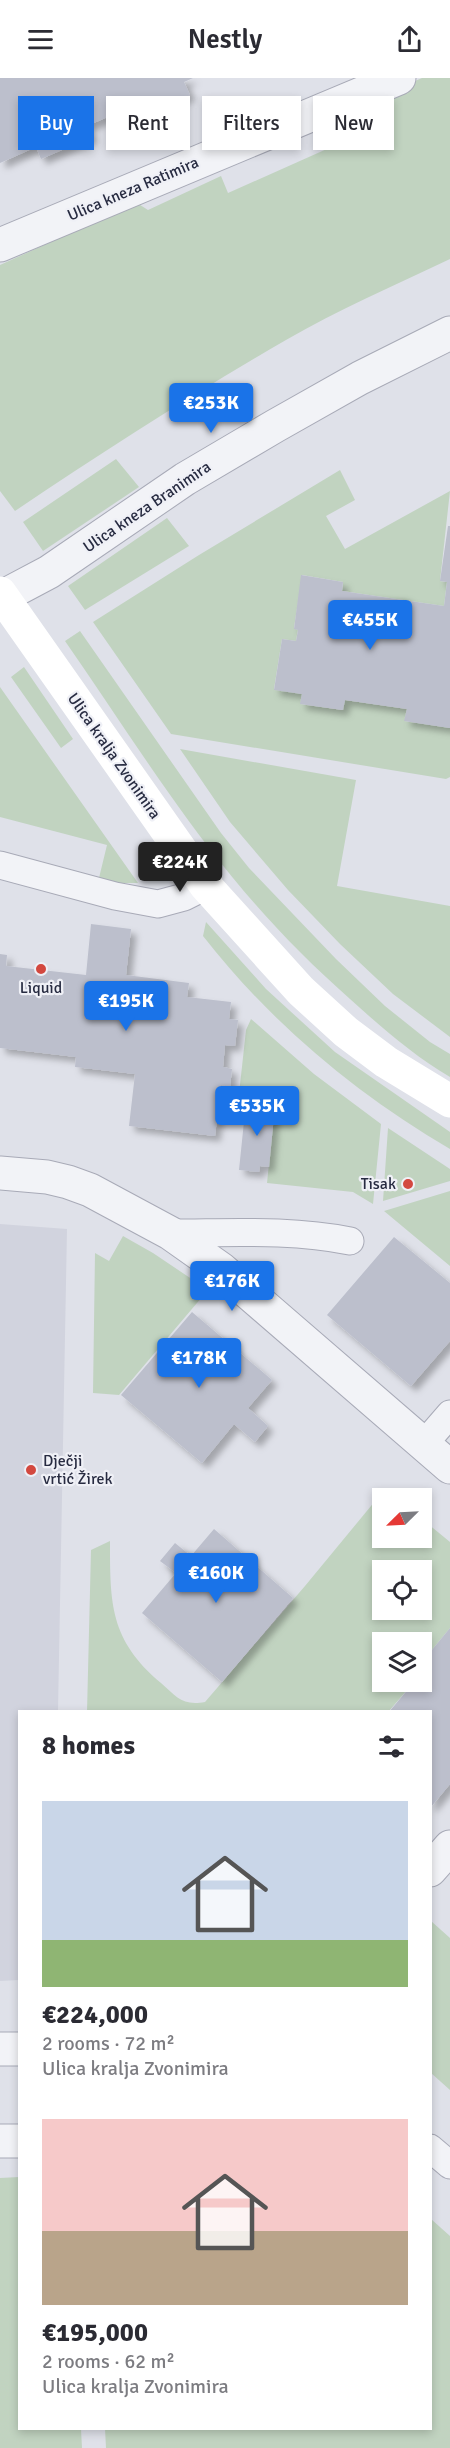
<!DOCTYPE html>
<meta charset="utf-8">
<style>
:root{--surface:#fff;--page:#f7f7f7;--text:#2b2b33;--muted:#7c7c81;--accent:#1a73e8}
body{margin:0;font-family:Signika,sans-serif;background:var(--page);color:var(--text);height:100vh;display:flex;flex-direction:column;font-size:22px;white-space:nowrap}
*{box-sizing:border-box;margin:0}
p{font-size:20px;color:var(--muted)}
.icon{flex:none;width:33px;height:33px;fill:none;stroke:currentColor;stroke-width:2;stroke-linecap:round;stroke-linejoin:round}
.map{position:relative;flex:1;overflow:hidden}
.drawer{position:absolute;left:18px;top:1632px;width:414px;height:720px;display:flex;flex-direction:column;background:var(--surface);border-radius:0px;box-shadow:0 3px 9px #0003}
.drawer>*{flex:none}
.banner{position:absolute;left:18px;top:18px;width:414px;height:54px;display:flex;gap:12px}
.needle{width:39px;rotate:246deg}
.fabs{position:absolute;left:372px;top:1410px;display:grid;gap:12px}
.fabs a{display:grid;place-items:center;width:60px;height:60px;border-radius:0px;background:var(--surface);box-shadow:0 3px 9px #0003;font-size:30px}
.price{position:absolute;translate:-50% -51px;padding:0 14px;border-radius:6px;background:var(--accent);color:#fff;font-size:20px;line-height:39px;filter:drop-shadow(0 2px 3px #0008)}
.price::after{content:'';position:absolute;left:50%;top:36px;width:18px;height:14px;margin-left:-9px;background:inherit;clip-path:polygon(0 0,100% 0,50% 100%)}
.price.on{background:#222;color:#fff}
ul{padding:0;list-style:none}
li{display:grid;align-content:center;gap:12px;height:318px;padding:0 24px}
li span{display:grid;place-items:center;height:186px;border-radius:0px;color:#555}
li>.icon{margin-inline-start:auto}
span .icon{width:108px;height:108px;fill:#fffc;stroke-width:1}
li b{font-size:26px}
h2{display:flex;justify-content:space-between;align-items:center;height:72px;padding:0 24px;font-size:26px}
.pill{padding:0 21px;border-radius:0px;background:var(--surface);box-shadow:0 3px 9px #0003;font-size:21px;line-height:54px}
.pill.on{background:var(--accent);color:#fff}
header{display:flex;justify-content:space-between;align-items:center;height:78px;padding:0 24px;background:var(--surface);font-size:27px;font-weight:600}
.map>svg:first-child{display:block}
</style>
<header><svg class="icon" aria-label="menu" viewBox="0 0 24 24"><path d="M4 6h16M4 12h16M4 18h16"/></svg>Nestly<svg class="icon" aria-label="share" viewBox="0 0 24 24"><path d="M12 15V3M7 8l5-5 5 5M5 13v7h14v-7"/></svg></header>
<div class="map">
<svg width="450" height="2370" viewBox="0 0 450 2370">
<defs>
<filter id="shadow"><feDropShadow dx="5.5" dy="5.5" stdDeviation="3" flood-color="#0004"/></filter>
</defs>
<rect width="100%" height="100%" fill="#dfe1e9"/>
<path fill="#d1d3de" d="M0,1146L67,1151L58,1633L20,1634L19,1902L0,1903Z"/>
<path fill="#c1d3c0" fill-rule="evenodd" d="M422,0H450V181C395,207 338,232 286,262C193,316 103,374 15,433L0,413V187L137,125L148,132L221,98L228,115L376,49L365,25Z
M116,381L139,409L43,473L23,444Z
M340,392L355,422L326,438L345,471L450,413L440,503L447,504L444,528L342,513L343,504L302,497L294,550L298,552L296,563L282,561L274,611L302,616L301,626L342,632L345,622L407,631L405,643L450,650V699L446,701L171,656L93,544L199,477Z
M167,440L189,468L85,532L68,508Z
M80,553L221,755L249,790L336,881L385,928L430,964L450,976V999C413,977 382,950 350,921C308,884 269,844 233,800C172,726 120,642 65,563Z
M24,589L73,661L61,670L11,599Z
M0,609L138,805H118L99,800L107,767L0,739Z
M180,671L356,702L337,808L450,828V959L393,916L340,866L288,812L230,744Z
M206,844L266,911L335,974L450,1054V1071C356,1016 271,945 203,858Z
M251,941L314,996L381,1046L373,1126L353,1114L267,1105L275,1027L246,1024L247,1017L239,1016L246,952Z
M388,1050L450,1091V1103L383,1123Z
M450,1113V1188L384,1133Z
M123,1158L153,1175L208,1212L119,1317L93,1315L95,1175L109,1183Z
M385,1411L397,1420H382V1460H422V1441L450,1464V1550L422,1584V1564H382V1604H414L389,1633L87,1634L91,1472L110,1463C110,1526 110,1562 161,1605C177,1619 182,1628 205,1624L305,1508ZM382,1492H422V1532H382Z
M431,1843L450,1860V2012L431,1995Z
M19,2099L20,2350L81,2351L82,2370H0V2100Z
M431,2141L450,2158V2370H106L105,2351L430,2350Z"/>
<path fill="#bcbfcc" filter="url(#shadow)" d="M0,0H193L184,4L190,17L157,32L155,25L138,33L135,27L87,48L92,59L41,81L36,69L0,85Z
M448,448H450V650L404,643L407,631L345,622L343,632L300,626L302,616L274,612L282,561L296,563L298,552L294,551L301,497L343,504L342,513L444,528L447,504L440,503Z
M91,846L131,851L126,897L189,905L187,919L231,924L229,941L238,942L235,968L225,967L223,989L232,991L230,1009L221,1007L215,1058L129,1048L135,996L75,989L76,979L0,970V876L7,877L6,888L86,897Z
M246,1024L275,1027L269,1089L260,1088L259,1094L239,1092Z
M394,1159L450,1205V1263L411,1308L327,1237Z
M192,1234L272,1302L248,1330L268,1348L255,1364L234,1346L202,1385L121,1317Z
M214,1451L293,1520L222,1604L142,1535L176,1495L160,1483L175,1465L191,1478Z
M450,1550V1706L430,1730V1634H389L414,1604H422V1595L426,1590L422,1584Z"/>
<g fill="none" stroke-linecap="round" stroke-linejoin="round">
<defs>
<path id="service" d="M0,787L115,818L158,826L184,819L206,808
M170,1155C230,1155 291,1151 350,1163
M424,1366L450,1336
M430,2070L450,2087"/>
<path id="minor" d="M0,167L399,0
M0,520L49,494L185,401L275,348L360,300L450,255
M0,1095L47,1099L68,1104L90,1112L170,1155L221,1191L450,1389
M430,1792L450,1769
M0,1971H20
M0,2063H20"/>
</defs>
<use href="#service" stroke="#a8aab7" stroke-width="29"/>
<use href="#minor" stroke="#a8aab7" stroke-width="35"/>
<use href="#service" stroke="#f2f3f7" stroke-width="27"/>
<use href="#minor" stroke="#f2f3f7" stroke-width="33"/>
<path stroke="#fff" stroke-width="33" d="M0,515L206,808L301,913L346,954L386,984L450,1023"/>
</g>
<g fill="#d3483f" stroke="#eff0f6" stroke-width="2">
<circle cx="41" cy="891" r="6"/>
<circle cx="408" cy="1106" r="6"/>
<circle cx="31" cy="1392" r="6"/>
</g>
<g text-anchor="middle" dominant-baseline="central" stroke-width="4.5" stroke-linejoin="round" paint-order="stroke">
<g font-size="16" fill="#272b41" stroke="#eff0f6">
<text transform="translate(133 111) rotate(-23)">Ulica kneza Ratimira</text>
<text transform="translate(147 429) rotate(-34)">Ulica kneza Branimira</text>
<text transform="translate(114 678) rotate(55)">Ulica kralja Zvonimira</text>
</g>
<g font-size="16" fill="#272b41" stroke="#eff0f6">
<text x="41" y="910">Liquid</text>
<text x="396" y="1106" text-anchor="end">Tisak</text>
<text x="43" y="1383" text-anchor="start">Dječji<tspan x="43" dy="18">vrtić Žirek</tspan></text>
</g>
</g>
</svg>
<div class="fabs">
<a><svg class="needle" viewBox="-14 -14 28 28"><path d="M0-13l5 13h-10z" fill="#e53935"/><path d="M0 13l5-13h-10z" fill="#7c7c81"/></svg></a>
<a><svg class="icon" aria-label="locate" viewBox="0 0 24 24"><circle cx="12" cy="12" r="6"/><path d="M12 2v4M12 18v4M2 12h4M18 12h4"/></svg></a>
<a><svg class="icon" aria-label="layers" viewBox="0 0 24 24"><path d="M12 4l9 5-9 5-9-5zM3 14l9 5 9-5"/></svg></a>
</div>
<b class="price" style="left:211px;top:356px">€253K</b>
<b class="price" style="left:370px;top:573px">€455K</b>
<b class="price on" style="left:180px;top:815px">€224K</b>
<b class="price" style="left:126px;top:954px">€195K</b>
<b class="price" style="left:257px;top:1059px">€535K</b>
<b class="price" style="left:232px;top:1234px">€176K</b>
<b class="price" style="left:199px;top:1311px">€178K</b>
<b class="price" style="left:216px;top:1526px">€160K</b>
<div class="banner">
<a class="pill on">Buy</a>
<a class="pill">Rent</a>
<a class="pill">Filters</a>
<a class="pill">New</a>
</div>
<section class="drawer">
<h2>8 homes<svg class="icon" aria-label="filters" viewBox="0 0 24 24"><path d="M4 7h16M4 17h16"/><circle cx="9" cy="7" r="2"/><circle cx="15" cy="17" r="2"/></svg></h2>
<ul>
<li><span style="background:linear-gradient(#c9d6e8 75%,#8fb573 0)"><svg class="icon" aria-label="home" viewBox="0 0 24 24"><path d="M3 11l9-7 9 7M6 9v11h12V9"/></svg></span><div><b>€224,000</b><p>2 rooms · 72 m²</p><p>Ulica kralja Zvonimira</p></div></li>
<li><span style="background:linear-gradient(#f6c9c9 60%,#b9a48a 0)"><svg class="icon" aria-label="home" viewBox="0 0 24 24"><path d="M3 11l9-7 9 7M6 9v11h12V9"/></svg></span><div><b>€195,000</b><p>2 rooms · 62 m²</p><p>Ulica kralja Zvonimira</p></div></li>
</ul>
</section>
</div>
